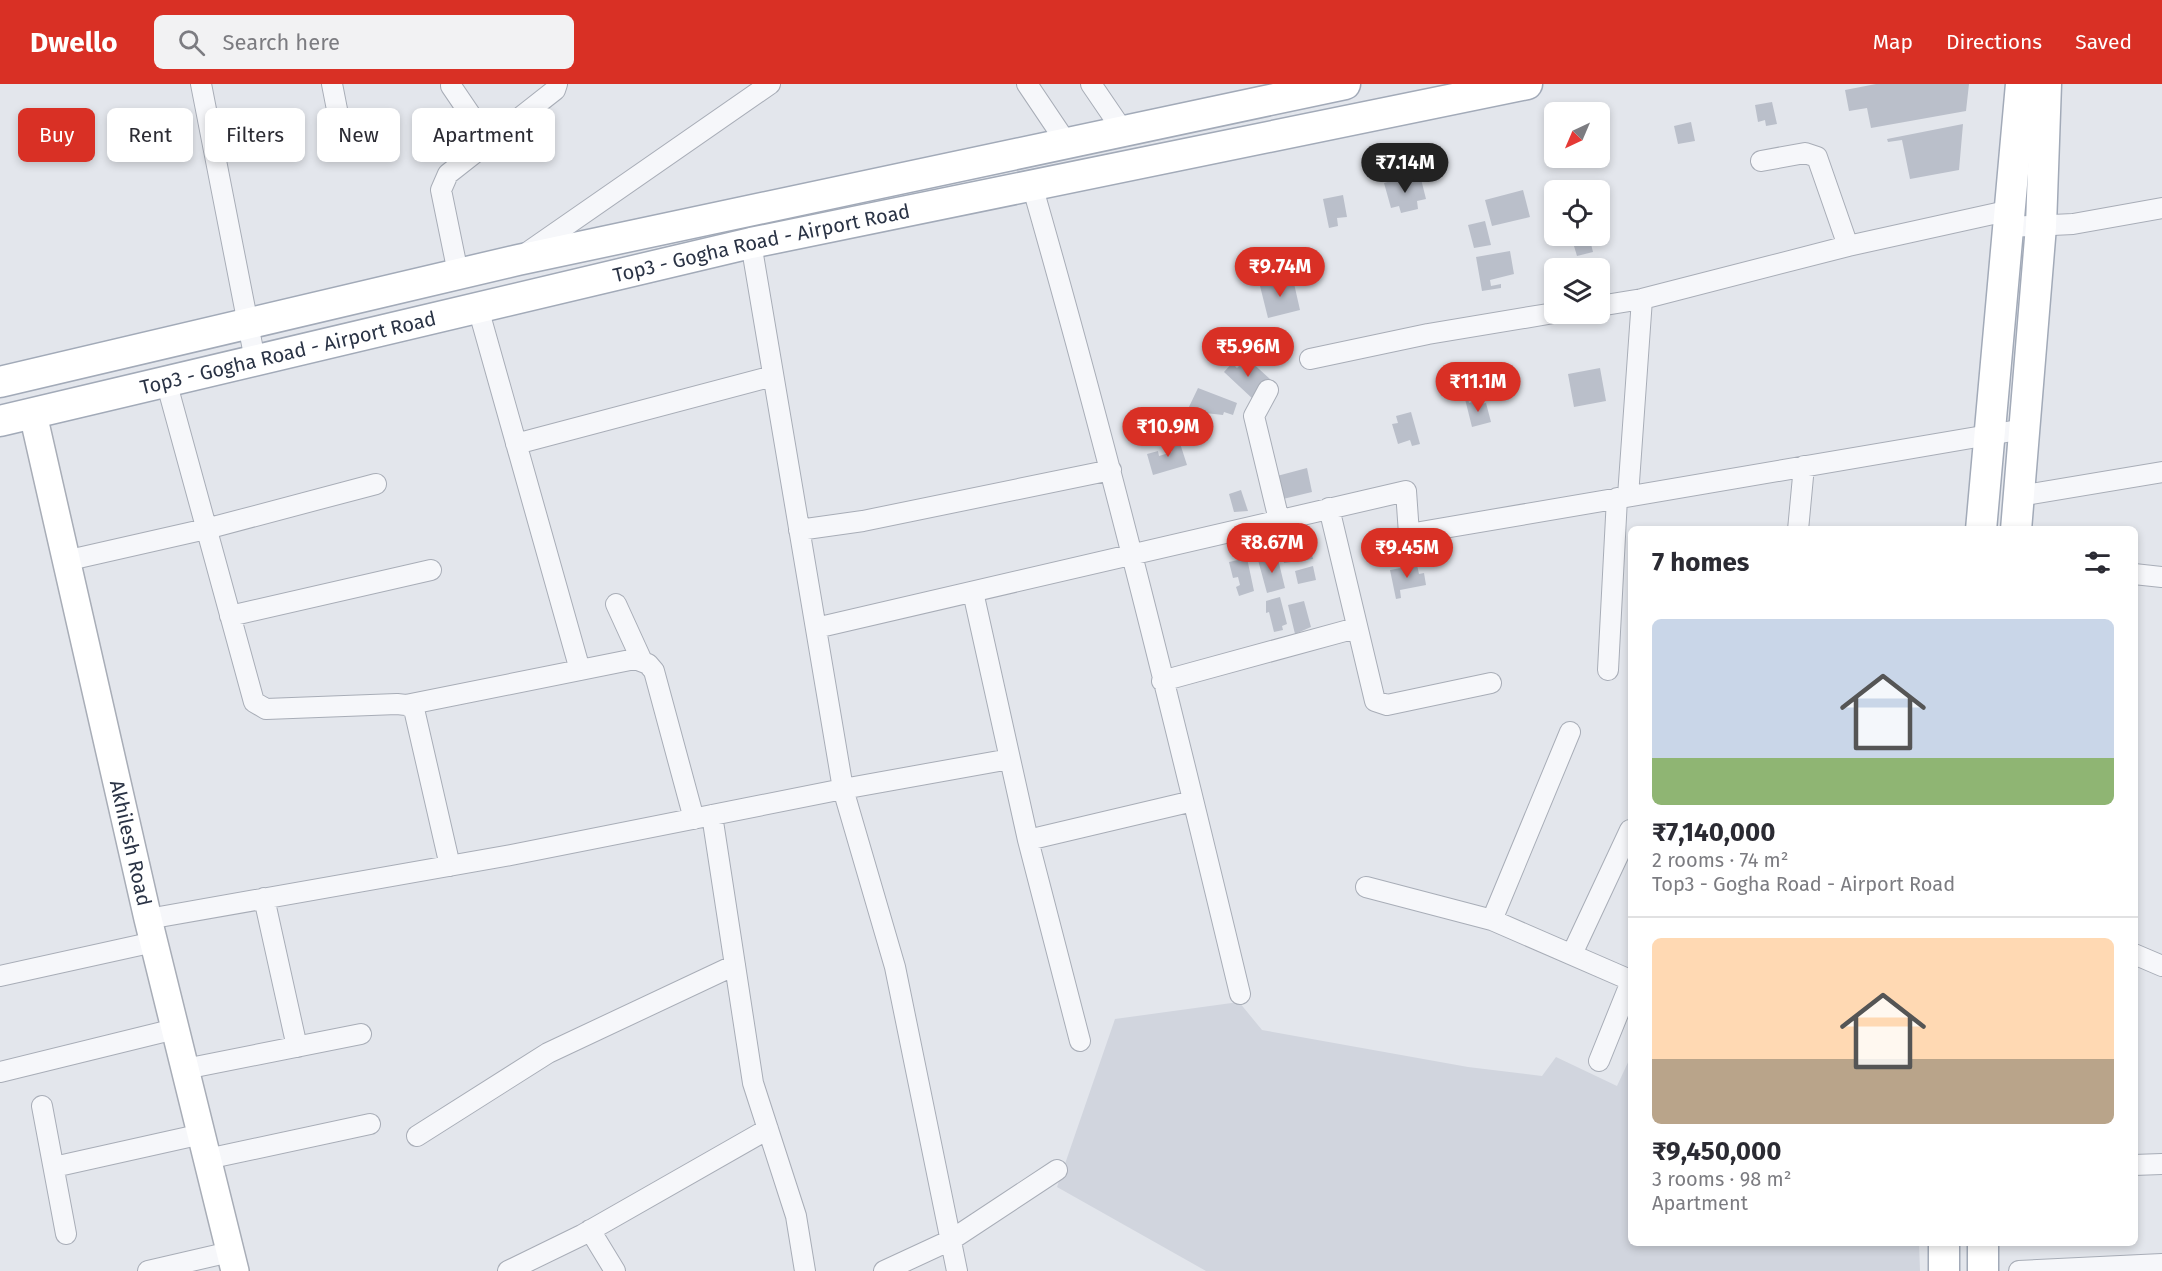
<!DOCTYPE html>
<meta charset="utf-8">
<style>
:root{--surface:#fff;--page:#f2f2f3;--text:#2b2b33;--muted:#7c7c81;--line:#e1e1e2;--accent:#d93025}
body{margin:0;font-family:"Fira Sans",sans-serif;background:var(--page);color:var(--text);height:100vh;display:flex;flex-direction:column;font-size:22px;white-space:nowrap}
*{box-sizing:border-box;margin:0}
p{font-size:20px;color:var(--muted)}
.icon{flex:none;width:33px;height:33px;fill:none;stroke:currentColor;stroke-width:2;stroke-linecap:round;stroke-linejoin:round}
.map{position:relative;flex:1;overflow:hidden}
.drawer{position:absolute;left:1628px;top:442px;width:510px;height:720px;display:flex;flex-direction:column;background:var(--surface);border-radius:9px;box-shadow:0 3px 9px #0003}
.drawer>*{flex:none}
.banner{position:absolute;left:18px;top:24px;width:570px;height:54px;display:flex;gap:12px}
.needle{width:39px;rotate:224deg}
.fabs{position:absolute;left:1544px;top:18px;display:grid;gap:12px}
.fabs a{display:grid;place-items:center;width:66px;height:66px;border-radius:9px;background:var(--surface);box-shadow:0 3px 9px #0003;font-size:30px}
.price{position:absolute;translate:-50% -51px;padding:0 14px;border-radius:21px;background:var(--accent);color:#fff;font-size:20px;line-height:39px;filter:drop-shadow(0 2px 3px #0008)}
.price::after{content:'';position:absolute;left:50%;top:36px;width:18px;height:14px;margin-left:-9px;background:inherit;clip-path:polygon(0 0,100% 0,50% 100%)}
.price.current{background:#222;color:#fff}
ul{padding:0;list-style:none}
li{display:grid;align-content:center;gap:12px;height:318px;padding:0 24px}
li+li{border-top:2px solid var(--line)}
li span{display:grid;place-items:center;height:186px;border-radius:9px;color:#555}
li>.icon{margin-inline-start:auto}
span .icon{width:108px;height:108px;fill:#fffc;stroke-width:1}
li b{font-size:26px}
h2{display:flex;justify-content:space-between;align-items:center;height:72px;padding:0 24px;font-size:26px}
.tag{padding:0 21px;border-radius:9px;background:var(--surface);box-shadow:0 3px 9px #0003;font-size:21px;line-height:54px}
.tag.current{background:var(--accent);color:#fff}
header{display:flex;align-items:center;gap:36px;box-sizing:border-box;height:84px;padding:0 30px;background:var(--accent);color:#fff}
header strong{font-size:28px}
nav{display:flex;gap:33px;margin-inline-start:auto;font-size:21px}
.search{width:420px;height:54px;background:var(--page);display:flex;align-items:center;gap:15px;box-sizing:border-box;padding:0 21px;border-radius:9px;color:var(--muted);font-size:22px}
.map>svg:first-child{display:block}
</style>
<header>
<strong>Dwello</strong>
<div class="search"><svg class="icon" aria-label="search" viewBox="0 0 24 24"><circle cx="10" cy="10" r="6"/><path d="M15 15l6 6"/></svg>Search here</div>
<nav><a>Map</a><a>Directions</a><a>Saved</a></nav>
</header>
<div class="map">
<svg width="2162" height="1187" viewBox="0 0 2162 1187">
<rect width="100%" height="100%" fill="#e3e6ec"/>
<path fill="#d1d5de" d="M1239,918L1262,946L1468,983L1542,992L1556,973L1617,1002L1630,974V1160H1919L1920,1187H1206L1057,1103L1115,935Z"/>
<path fill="#babfca" d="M1876,0H1969L1966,27L1871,44L1867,24L1849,27L1845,6Z
M1772,18L1777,40L1766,42L1765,36L1758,38L1755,21Z
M1691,38L1695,57L1678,60L1674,42Z
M1963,40L1959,86L1910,95L1902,56L1888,58L1887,55Z
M1402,94L1404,100L1421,95L1426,115L1417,117L1418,125L1401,129L1399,122L1391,124L1384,99Z
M1523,106L1530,133L1492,142L1485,116Z
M1343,111L1347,133L1337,134L1338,142L1329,144L1323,115Z
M1485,137L1491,161L1474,164L1468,141Z
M1571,152H1589L1593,168L1577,172Z
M1510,167L1514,190L1490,196L1491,202L1501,200V204L1482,207L1476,173Z
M1293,195L1300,226L1268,234L1260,202Z
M1247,274L1271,296L1254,316L1224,288L1232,279L1237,284Z
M1600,284L1606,317L1574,323L1568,290Z
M1198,304L1237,319L1233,331L1224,328L1223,331L1187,327Z
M1468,314L1469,319L1475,317L1476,321L1486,319L1491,338L1472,343L1465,315Z
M1411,328L1420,360L1412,362L1410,356L1398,360L1392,340L1398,339L1396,332Z
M1177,350L1187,381L1153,391L1147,370L1158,367L1159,372L1172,368L1167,353Z
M1307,384L1312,408L1283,415L1277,392Z
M1241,406L1248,427L1234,428L1229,410Z
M1308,453L1313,475L1284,479L1280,462Z
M1277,471L1285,504L1267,509L1258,476Z
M1247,474L1254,507L1239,512L1236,503L1240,501L1238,493L1233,494L1229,478Z
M1417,481L1419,490L1424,489L1426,501L1400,506L1401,514L1396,515L1390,486Z
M1313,482L1316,496L1298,500L1295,487Z
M1280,513L1287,540L1282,542L1283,546L1274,548L1269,528L1266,529V517Z
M1304,517L1311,543L1295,550L1288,521Z"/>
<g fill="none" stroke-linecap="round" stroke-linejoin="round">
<defs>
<path id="street" d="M201,0L255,276
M332,0L342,51
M1027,0L1066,58
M1091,0L1123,47
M451,2L489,58
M1761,77L1805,69L1817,73L1848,162
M1032,101C1109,369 1175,639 1240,910
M2009,143L2073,140L2162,124
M528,168L770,0
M458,189L441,106L448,90L555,6L557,0
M1599,222L1642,215L1848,162L2011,126
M478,224L580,586
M1310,275L1428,250L1554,229
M166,297L254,618L266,625L397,620L406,621L414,625L450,782
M1268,306L1254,332L1279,436
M516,360L773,292
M1628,412L1642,215
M2019,412L2162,388
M1329,424L1375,617L1387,621L1491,599
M799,446L863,437L1111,386
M1798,446L1804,382
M65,477L206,445L376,400
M2134,490L2162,493
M973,508L1028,756L1080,957
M616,520L642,577
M230,532L431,486
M816,544L1406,407L1409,450L2024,345
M1608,586L1617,414
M1162,597L1356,544
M406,621L635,575L648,580L654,587L694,735
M712,731L753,999L796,1132L805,1187
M1028,756L1193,717
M1366,803L1492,836L1630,896
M264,814L297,963
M148,835L511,771L843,705L751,159
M1492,836L1570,648
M1572,870L1630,746
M2134,870L2162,882
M0,892L154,858
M1599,977L1630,900
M185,985L361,950
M0,988L175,945
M42,1022L66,1150
M417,1052L548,969L735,881
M207,1075L370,1040
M2134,1081L2162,1080
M54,1083L202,1050
M590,1146L615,1187
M148,1187L230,1168
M508,1187L582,1151L768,1045
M884,1187L951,1156L1057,1086
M957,1187L895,883L843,705L1010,675
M2019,1187L2162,1180"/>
<g id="secondary">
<path id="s1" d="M33,330L148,835L235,1187"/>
</g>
<g id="primary">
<path d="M0,298L518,176L1345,0"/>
<path id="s2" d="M0,337L751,159L1527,0"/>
<path d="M1981,446L2021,0"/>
<path d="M2016,446L2041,142L2046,0"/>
<path d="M1944,1160V1187"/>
<path d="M1983,1160V1187"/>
</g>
</defs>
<use href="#street" stroke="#a8adb7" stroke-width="22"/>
<use href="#secondary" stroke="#a8adb7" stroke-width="30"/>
<use href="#primary" stroke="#a2aab8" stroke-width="33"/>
<use href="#street" stroke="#f6f7fa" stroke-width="20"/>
<use href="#secondary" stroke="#fff" stroke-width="27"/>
<use href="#primary" stroke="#fff" stroke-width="30"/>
</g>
<g text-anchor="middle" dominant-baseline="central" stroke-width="4.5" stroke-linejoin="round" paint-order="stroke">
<g font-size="20" fill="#2a3345" stroke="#f3f5f9">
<text stroke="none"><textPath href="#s2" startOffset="782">Top3 - Gogha Road - Airport Road</textPath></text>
<text stroke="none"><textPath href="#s2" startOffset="296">Top3 - Gogha Road - Airport Road</textPath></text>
<text stroke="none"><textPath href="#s1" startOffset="440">Akhilesh Road</textPath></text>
</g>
</g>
</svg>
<div class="fabs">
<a><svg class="needle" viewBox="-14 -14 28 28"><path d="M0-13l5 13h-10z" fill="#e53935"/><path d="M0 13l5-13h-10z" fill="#7c7c81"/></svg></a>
<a><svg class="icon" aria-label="locate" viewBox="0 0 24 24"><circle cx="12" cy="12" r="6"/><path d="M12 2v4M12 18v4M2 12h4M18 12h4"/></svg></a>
<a><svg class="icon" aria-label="layers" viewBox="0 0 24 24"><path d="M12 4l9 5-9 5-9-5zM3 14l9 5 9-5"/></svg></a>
</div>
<b class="price current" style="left:1405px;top:110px">₹7.14M</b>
<b class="price" style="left:1280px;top:214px">₹9.74M</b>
<b class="price" style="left:1248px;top:294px">₹5.96M</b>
<b class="price" style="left:1478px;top:329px">₹11.1M</b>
<b class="price" style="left:1168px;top:374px">₹10.9M</b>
<b class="price" style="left:1272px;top:490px">₹8.67M</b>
<b class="price" style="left:1407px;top:495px">₹9.45M</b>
<div class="banner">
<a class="tag current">Buy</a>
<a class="tag">Rent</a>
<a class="tag">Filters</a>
<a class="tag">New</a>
<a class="tag">Apartment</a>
</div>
<section class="drawer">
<h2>7 homes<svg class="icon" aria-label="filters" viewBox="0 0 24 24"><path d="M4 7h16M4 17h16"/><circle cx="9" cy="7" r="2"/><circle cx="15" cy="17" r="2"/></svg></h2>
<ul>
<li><span style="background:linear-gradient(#c9d6e8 75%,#8fb573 0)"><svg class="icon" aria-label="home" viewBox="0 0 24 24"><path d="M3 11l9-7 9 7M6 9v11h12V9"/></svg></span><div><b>₹7,140,000</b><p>2 rooms · 74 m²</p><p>Top3 - Gogha Road - Airport Road</p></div></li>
<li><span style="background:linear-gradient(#ffd9b3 65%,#b9a48a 0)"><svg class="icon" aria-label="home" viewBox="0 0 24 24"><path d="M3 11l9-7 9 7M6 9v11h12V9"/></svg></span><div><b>₹9,450,000</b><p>3 rooms · 98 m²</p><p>Apartment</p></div></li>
</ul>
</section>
</div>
